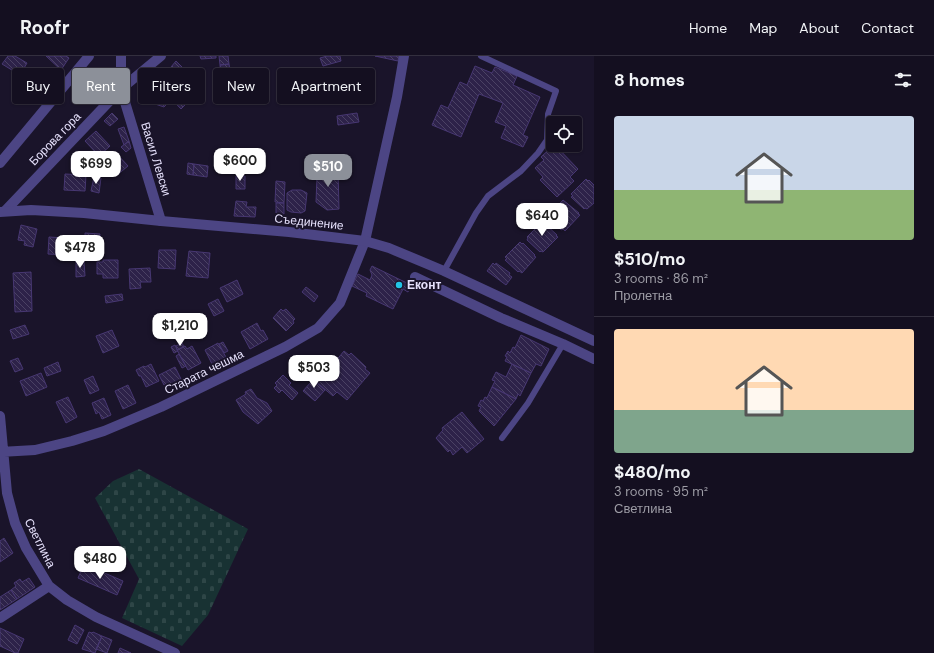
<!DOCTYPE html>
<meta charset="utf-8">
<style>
:root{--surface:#140f20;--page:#211d2d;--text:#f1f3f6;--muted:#9d9ca5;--line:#332f3e;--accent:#8c9099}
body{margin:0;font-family:"DM Sans",sans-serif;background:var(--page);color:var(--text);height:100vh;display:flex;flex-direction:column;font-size:15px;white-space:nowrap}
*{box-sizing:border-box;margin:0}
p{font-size:13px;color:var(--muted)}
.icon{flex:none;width:22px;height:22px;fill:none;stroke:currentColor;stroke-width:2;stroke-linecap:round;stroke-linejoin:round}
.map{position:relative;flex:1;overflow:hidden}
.sheet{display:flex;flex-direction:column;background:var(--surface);width:340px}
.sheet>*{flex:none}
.top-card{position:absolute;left:12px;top:12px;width:380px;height:36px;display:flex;gap:8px}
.tools{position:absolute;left:546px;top:60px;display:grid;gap:8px}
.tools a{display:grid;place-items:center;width:36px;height:36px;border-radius:4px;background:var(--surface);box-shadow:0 1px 3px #0004,0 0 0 1px var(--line);font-size:20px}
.price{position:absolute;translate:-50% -34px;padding:0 9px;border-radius:8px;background:#fff;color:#222;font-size:13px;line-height:26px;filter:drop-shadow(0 1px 2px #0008)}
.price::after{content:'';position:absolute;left:50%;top:24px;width:12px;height:9px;margin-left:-6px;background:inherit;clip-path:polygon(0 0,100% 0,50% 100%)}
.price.selected{background:var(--accent);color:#fff}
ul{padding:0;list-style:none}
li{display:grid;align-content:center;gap:8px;height:212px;padding:0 20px}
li+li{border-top:1px solid var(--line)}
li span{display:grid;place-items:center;height:124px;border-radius:4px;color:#555}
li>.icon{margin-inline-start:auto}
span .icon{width:72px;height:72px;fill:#fffc;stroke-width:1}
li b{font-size:17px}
h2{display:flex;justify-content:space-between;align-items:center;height:48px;padding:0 20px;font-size:17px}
.chip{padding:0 14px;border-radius:4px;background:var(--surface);box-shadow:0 1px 3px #0004,0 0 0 1px var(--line);font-size:14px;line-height:36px}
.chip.selected{background:var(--accent);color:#fff}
header{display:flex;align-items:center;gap:24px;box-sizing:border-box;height:56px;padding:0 20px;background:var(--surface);border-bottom:1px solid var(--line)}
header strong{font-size:19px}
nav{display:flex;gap:22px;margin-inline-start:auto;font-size:14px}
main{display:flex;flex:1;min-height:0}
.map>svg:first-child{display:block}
</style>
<header>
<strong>Roofr</strong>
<nav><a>Home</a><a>Map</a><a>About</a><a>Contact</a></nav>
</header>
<main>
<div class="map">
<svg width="594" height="597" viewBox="0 0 594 597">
<defs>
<pattern id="cemetery-stones" width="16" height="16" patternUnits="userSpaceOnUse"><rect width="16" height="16" fill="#183233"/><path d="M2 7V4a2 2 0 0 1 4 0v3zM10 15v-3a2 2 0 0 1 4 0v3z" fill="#2e4647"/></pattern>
<pattern id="building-back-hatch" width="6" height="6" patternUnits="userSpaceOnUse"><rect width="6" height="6" fill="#2d2249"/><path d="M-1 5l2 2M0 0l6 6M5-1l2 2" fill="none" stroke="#4b4264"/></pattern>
</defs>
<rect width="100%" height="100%" fill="#1a142a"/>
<path fill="url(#cemetery-stones)" d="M139,413L248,473L208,559L182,590L122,562L139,523L95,442L113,425Z"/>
<path fill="url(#building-back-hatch)" stroke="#473772" d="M8,0H15L27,7L20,19L2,8Z
M46,0H66L69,2L61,14Z
M200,0H216V2L201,3Z
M219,0H228L229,8L220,9Z
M327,0H340L341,5L323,10L320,2Z
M375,0H399L398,5Z
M176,5L187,16L177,27L166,17Z
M229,8L231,21L221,22L220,9Z
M475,10L492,17L495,11L517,20L513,29L540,41L523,79L528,81L523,91L501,82L506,70L495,66L503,47L479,38L461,81L432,69L441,49L448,52L460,26L467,29Z
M29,24L44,36L36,45L21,34Z
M154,25L172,43L164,51L152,47L142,38Z
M356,27L375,29L373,45L354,42Z
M173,29L178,34L180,32L183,35L177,40L169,32Z
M169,32L185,49L181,53L165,36Z
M112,57L118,63L110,70L104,65Z
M357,57L359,66L338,69L337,60Z
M124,71L129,85L124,89L118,73Z
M96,75L110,90L99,100L85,85Z
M129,85L131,92L126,96L121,91Z
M554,89H555L578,113L570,121L574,125L557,141L540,124L543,121L535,112L544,104L541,101Z
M118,99L128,110L116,120L106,109Z
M188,107L194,108L193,119L187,118Z
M194,108L208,110L207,121L193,119Z
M326,108L334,110L338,114L339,153L327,154L316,146L317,121L323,109Z
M65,118L86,119L85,135L64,134Z
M236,120H245V133H236Z
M94,121L101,122L99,137L91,135Z
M586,123L588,125L589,124L594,129V147L587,153L585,152L584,153L571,141L573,140L571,138Z
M276,125L285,126L284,147L275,146Z
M292,134H301L307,137L305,155L301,157L291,156L287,154V137Z
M563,144L579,157L578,158L580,159L565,175L563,173L561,174L549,162L550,161L549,159Z
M236,145L247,146L246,151H256L255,161L234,160Z
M276,147H284V158L276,157Z
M542,166L543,167H544L557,179L556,180L558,181L543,196L541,195L540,196L527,184L528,182L527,181Z
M21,169L37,173L33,191L24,189L25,185L18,184Z
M85,177L100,178L99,193L85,192Z
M49,181L65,182L64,199L48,198Z
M520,186L522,188L523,187L535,199L534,200L536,201L522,217L519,215L518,216L505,204L507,203L505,201Z
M159,194H176L175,213L158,212Z
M189,195L210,197L208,222L186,220Z
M103,204H118V222H103V218H97V206H103Z
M76,205H84L85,220L76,221Z
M493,207L495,209L496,207L510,217L509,219L512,221L506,229L487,215Z
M372,210L411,229L408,236L403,233L393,253L366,240L367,237L352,230L358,218L370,224L372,219L370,214Z
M150,212L151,226H140L141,232L130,233L129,213Z
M31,216L32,255L15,256L13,217Z
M237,224L243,238L227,246L220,232Z
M306,231L318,240L314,246L302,236Z
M122,238L123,244L106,247L105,240Z
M218,243L224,255L214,260L208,248Z
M281,253L283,255L286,253L295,263L293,265L294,267L286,275L273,262Z
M257,267L261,275L263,274L268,283L250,293L241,276Z
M25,269L29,278L13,283L10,274Z
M112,274L119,290L103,297L96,280Z
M521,279L549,293L541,310L536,308L531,317L505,305L507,301L505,300L508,295L510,297L513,291L515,292Z
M223,286L228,295L224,297L219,288Z
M182,287L184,291L177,294L176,290Z
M218,287L227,303L213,310L205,294Z
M175,289L178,295L174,297L171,291Z
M185,290L187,293L192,290L201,307L188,314L177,294Z
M344,295L349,299L351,297L366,311L365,313L370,317L347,344L337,336L333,340L316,326L329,312H330Z
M179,298L186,310L182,312L176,300Z
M18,302L23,313L15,316L10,305Z
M58,306L61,315L47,320L44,312Z
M151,308L159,325L146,331L141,320H139L136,314L144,310L145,311Z
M512,308L531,317L520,340L518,338L516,343L492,331L495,325L492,324L496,316L506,321Z
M175,311L183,327L172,332L169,327L164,329L159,319Z
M41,317L47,331L26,340L20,325Z
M318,318L322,320L316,326L325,334L315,345L303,335Z
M283,319L291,327L289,329L298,337L292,344L282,334L279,337L274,332L277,329L275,327Z
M93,320L99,334L90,338L84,324Z
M128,329L136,347L123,353L115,335Z
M492,331L516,343L494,370L479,355L481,351L478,350L481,344L483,345L485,341L487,342Z
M251,333L257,342L267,347L272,355L258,368L243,356L236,344L246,338L245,336Z
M68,341L77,361L66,367L56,346Z
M104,342L111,359L102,363L99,356L96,358L92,347Z
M462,356L484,383L467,397L462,391L453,399L450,394L448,396L436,382L443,374L442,372Z
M4,482L13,497L0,506V485Z
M84,508L123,525L117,539L78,522Z
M29,522L35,531L17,543L11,534L16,530L14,527L20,523L22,526Z
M11,534L17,543L0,554V541Z
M75,569L84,574L77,588L68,584Z
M0,572L24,583L18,597H15L0,590Z
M89,576L92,577L93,576L102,580L95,597L82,593Z
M102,580L112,584L107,597L96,593Z
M120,592L131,597H118Z"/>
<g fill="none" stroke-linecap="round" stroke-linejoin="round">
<path stroke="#4c4584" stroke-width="6" d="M444,215L476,157L488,140L521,115L538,97L547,84L548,58L556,35L481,0
M502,382L528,347L563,288"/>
<path stroke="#4c4584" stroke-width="10" d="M121,0V33L161,165
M0,107L89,0
M5,155L121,33L161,0
M415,221L501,262L563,288L594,303
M0,360L7,437L15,467L26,492L49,530L67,544L96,561L175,597
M0,396L35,394L72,385L104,375L161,351L285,291L318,272L340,247L365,185L397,41L404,0
M0,562L49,530"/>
<path stroke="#4c4584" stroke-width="10" d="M0,156L31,154L84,157L161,165L289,176L365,185L389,192L444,215L594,285"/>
</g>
<circle fill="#22c4e6" stroke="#1a142a" stroke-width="1.5" cx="399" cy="229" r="4"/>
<g text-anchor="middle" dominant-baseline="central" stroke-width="4" stroke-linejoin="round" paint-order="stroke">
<g font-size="12" fill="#e6e1fc" stroke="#1a142a">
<text transform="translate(55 83) rotate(-46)">Борова гора</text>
<text transform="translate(156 103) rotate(73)">Васил Левски</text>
<text transform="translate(309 166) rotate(6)">Съединение</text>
<text transform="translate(204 316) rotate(-26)">Старата чешма</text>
<text transform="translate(40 487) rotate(63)">Светлина</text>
</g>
<g font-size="12" font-weight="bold" fill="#e6e1fc" stroke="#1a142a" text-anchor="start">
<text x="407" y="229">Еконт</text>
</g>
</g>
</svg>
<div class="tools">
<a><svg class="icon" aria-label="locate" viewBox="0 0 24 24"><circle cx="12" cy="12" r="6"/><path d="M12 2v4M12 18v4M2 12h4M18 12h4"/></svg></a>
</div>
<b class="price" style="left:240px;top:126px">$600</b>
<b class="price" style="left:96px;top:129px">$699</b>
<b class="price selected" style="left:328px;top:132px">$510</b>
<b class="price" style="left:542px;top:181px">$640</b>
<b class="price" style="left:80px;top:213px">$478</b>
<b class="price" style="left:180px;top:291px">$1,210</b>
<b class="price" style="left:314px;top:333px">$503</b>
<b class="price" style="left:100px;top:524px">$480</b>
<div class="top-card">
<a class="chip">Buy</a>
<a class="chip selected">Rent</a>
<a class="chip">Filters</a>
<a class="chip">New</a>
<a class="chip">Apartment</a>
</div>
</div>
<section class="sheet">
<h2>8 homes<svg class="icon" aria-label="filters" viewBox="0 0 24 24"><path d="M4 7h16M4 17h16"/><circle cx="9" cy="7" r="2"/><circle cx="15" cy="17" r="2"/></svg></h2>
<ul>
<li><span style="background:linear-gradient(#c9d6e8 60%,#8fb573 0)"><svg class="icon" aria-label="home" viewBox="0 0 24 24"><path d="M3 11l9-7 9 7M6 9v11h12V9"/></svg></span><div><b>$510/mo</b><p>3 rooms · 86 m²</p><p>Пролетна</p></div></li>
<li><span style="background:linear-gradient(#ffd9b3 65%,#7fa58c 0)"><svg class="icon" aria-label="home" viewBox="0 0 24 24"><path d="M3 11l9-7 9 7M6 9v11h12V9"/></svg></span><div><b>$480/mo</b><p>3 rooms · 95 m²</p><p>Светлина</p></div></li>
</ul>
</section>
</main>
